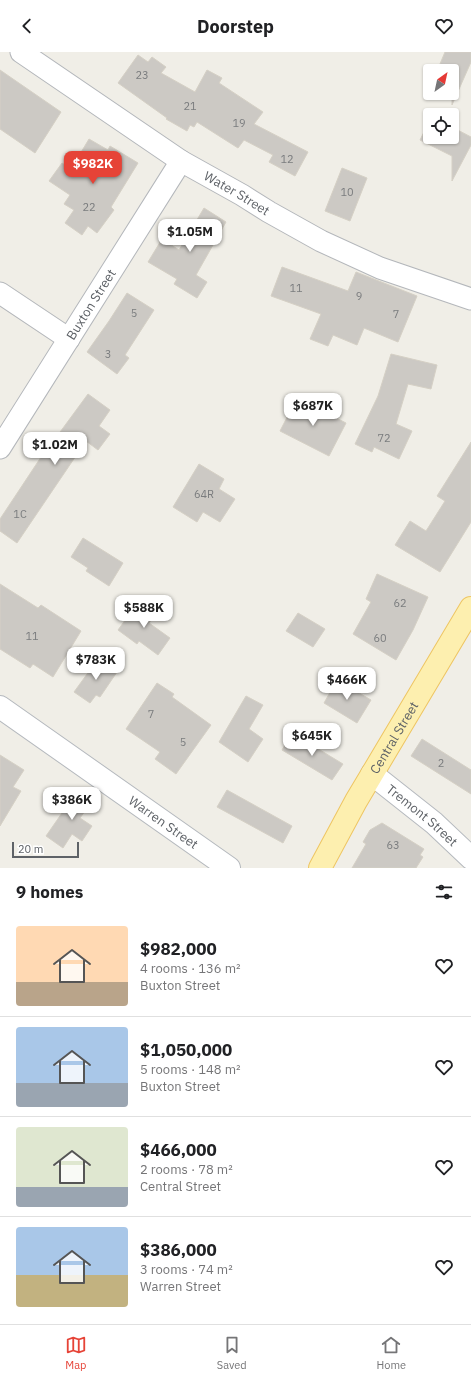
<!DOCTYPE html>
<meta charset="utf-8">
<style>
:root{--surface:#fff;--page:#f2f2f2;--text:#202124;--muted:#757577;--line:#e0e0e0;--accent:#e64337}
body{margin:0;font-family:"IBM Plex Sans",sans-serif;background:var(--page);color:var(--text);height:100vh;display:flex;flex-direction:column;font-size:15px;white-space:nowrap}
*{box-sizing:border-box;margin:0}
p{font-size:13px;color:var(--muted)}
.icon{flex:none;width:22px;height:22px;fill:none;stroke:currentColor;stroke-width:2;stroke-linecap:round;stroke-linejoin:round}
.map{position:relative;height:816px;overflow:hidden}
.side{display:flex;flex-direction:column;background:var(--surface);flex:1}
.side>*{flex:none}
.needle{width:26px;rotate:33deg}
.fabs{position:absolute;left:423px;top:12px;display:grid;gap:8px}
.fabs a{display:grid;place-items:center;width:36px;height:36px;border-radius:4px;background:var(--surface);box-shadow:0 1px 3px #0004;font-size:20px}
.scale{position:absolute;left:12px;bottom:10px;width:67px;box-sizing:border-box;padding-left:4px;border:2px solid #5e6267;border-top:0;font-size:11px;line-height:14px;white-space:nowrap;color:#5e6267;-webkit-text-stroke:3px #fff;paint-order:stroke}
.price{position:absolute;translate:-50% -34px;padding:0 9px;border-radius:8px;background:#fff;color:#222;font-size:13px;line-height:26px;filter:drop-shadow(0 1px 2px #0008)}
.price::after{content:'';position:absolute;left:50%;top:24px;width:12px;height:9px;margin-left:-6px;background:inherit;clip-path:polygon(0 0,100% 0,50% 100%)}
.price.on{background:var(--accent);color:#fff}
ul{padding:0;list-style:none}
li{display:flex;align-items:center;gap:12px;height:100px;padding:0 16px}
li+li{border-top:1px solid var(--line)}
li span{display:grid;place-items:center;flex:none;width:112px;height:80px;border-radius:4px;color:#555}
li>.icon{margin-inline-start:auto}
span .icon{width:48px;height:48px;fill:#fffc;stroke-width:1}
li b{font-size:17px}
h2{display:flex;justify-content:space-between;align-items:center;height:48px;padding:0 16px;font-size:17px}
header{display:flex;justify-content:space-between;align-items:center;height:52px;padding:0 16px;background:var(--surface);font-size:18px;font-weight:700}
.dock{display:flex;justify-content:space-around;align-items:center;height:56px;border-top:1px solid var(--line);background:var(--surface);font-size:11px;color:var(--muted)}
.dock a{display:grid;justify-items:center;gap:2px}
.dock .on{color:var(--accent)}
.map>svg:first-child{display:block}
</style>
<header><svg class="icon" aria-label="back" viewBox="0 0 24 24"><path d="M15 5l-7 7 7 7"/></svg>Doorstep<svg class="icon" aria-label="heart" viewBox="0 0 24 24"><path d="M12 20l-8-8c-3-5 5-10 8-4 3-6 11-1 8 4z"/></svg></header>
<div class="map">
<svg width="471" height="816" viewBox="0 0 471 816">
<rect width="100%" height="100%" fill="#f0eee7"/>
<path fill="#ccc9c4" stroke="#d5d0c5" d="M445,0H471V10L452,53V19H437Z
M138,3L148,10L152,5L166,15L161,21L195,40L207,18L222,26L219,31L263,60L254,72L308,100L295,124L269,110L273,103L244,88L238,96L197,70L194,75L190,73L187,79L166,67L167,66L118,31Z
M0,18L61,60L35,101L0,77Z
M428,72L430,73V85H452V75L471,85V93L452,129V104L420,88Z
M89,87L108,98L110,94L138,111L111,155L114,158L97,181L88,174L82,183L65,171L74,158L64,152L70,143L49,129L62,111L71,117Z
M342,116L367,126L350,169L325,159Z
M204,156L226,170L196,223L207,230L197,246L174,232L177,227L148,210L162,187L179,198Z
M282,215L348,239L356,220L417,244L398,290L364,276L357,293L333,283L328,294L310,287L321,262L271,244Z
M127,241L154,258L125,303L129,306L117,322L87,300L109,269Z
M391,302L437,313L431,337L408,332L396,372L412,379L399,407L374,395L372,400L355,392L378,344Z
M88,342L110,358L99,374L110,382L98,398L86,389L17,491L0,479V467L51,390L52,391Z
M297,346L346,371L329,404L280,379Z
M471,390V470L440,520L395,493L410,469L426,479L445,449L437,444Z
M199,412L224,427L219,437L235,447L220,470L203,460L197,470L173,455Z
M83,486L123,511L109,534L86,519L88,516L71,505Z
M377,522L428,545L413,578L396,608L353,582L371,550L366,547Z
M0,532L38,556L41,553L81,579L53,625L33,612L30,616L0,597Z
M143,550L157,559L149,571L170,586L158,603L139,589L137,592L118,578L134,556L137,558Z
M298,561L325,577L313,595L286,579Z
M98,607L117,620L100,645L96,643L90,651L74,640Z
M337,628L371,648L357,671L324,651Z
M157,631L174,642L172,645L211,673L176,722L155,707L160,700L126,677Z
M246,644L263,653L249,677L263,687L248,710L219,690Z
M292,681L343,712L332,728L282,698Z
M422,687L471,718V742L411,704Z
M0,703L24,718L13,735L21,739L0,774Z
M78,738L93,748L80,766L92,774L82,789L72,782L63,796L46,784Z
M227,738L292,774L283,791L217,755Z
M382,771L424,797L420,803L423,805L416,816H352L366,792L363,790L370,778Z"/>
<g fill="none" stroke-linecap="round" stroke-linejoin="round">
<defs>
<g id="street">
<path id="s1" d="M21,0L181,109L242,143L269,160L321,189L380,216L471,247"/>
<path d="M0,241L69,287"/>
<path id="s2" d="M0,396L181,109"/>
</g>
<g id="secondary">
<path id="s3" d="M0,655L229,816"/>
<path id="s4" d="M372,722L434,771L471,806"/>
</g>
<g id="primary">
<path id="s5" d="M320,816L356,749L471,556"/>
</g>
</defs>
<use href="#street" stroke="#b4b7bb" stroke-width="23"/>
<use href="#secondary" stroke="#b5b9be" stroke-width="24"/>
<use href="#primary" stroke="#eec562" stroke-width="24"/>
<use href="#street" stroke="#fff" stroke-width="21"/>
<use href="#secondary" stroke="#fff" stroke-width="22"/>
<use href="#primary" stroke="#fdefaf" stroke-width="22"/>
</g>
<g text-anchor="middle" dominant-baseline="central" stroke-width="3.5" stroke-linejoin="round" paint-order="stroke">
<g font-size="11" fill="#7a7c7e">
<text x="142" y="23">23</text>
<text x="190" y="54">21</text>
<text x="239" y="71">19</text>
<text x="287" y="107">12</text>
<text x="347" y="140">10</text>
<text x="89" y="155">22</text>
<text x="296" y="236">11</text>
<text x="359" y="244">9</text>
<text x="134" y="261">5</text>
<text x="396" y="262">7</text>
<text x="108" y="302">3</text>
<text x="384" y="386">72</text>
<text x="204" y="442">64R</text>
<text x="20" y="462">1C</text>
<text x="400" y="551">62</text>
<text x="32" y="584">11</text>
<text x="380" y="586">60</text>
<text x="151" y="662">7</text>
<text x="183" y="690">5</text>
<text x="441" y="711">2</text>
<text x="393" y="793">63</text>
</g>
<g font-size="13" fill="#5e6267" stroke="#fff">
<text stroke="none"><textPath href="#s1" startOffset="258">Water Street</textPath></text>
<text stroke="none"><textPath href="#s2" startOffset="170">Buxton Street</textPath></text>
<text stroke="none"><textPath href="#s5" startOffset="150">Central Street</textPath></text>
<text stroke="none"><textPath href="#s4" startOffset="65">Tremont Street</textPath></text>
<text stroke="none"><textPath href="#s3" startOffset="200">Warren Street</textPath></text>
</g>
</g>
</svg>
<div class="fabs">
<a><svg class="needle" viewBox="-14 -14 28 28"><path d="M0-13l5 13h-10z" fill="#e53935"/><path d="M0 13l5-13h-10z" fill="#757577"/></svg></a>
<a><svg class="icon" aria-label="locate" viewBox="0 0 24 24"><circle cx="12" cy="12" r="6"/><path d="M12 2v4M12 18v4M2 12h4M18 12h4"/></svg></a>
</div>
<div class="scale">20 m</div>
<b class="price on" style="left:93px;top:133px">$982K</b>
<b class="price" style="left:190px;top:201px">$1.05M</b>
<b class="price" style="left:313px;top:375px">$687K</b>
<b class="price" style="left:55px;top:414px">$1.02M</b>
<b class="price" style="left:144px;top:577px">$588K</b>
<b class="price" style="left:96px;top:629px">$783K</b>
<b class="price" style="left:347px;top:649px">$466K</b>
<b class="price" style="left:312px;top:705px">$645K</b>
<b class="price" style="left:72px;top:769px">$386K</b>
</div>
<section class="side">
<h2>9 homes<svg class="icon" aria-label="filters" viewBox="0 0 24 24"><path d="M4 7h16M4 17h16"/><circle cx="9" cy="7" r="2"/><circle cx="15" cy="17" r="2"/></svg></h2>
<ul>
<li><span style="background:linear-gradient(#ffd9b3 70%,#b9a48a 0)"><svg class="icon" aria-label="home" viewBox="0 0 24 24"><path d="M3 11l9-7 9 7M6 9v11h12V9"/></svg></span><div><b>$982,000</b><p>4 rooms · 136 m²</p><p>Buxton Street</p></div><svg class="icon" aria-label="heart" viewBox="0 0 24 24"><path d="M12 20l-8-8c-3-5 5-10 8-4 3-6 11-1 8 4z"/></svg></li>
<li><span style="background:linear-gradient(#a9c7e8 70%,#9aa5b1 0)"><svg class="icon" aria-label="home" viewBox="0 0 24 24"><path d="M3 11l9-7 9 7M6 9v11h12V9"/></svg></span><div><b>$1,050,000</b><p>5 rooms · 148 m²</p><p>Buxton Street</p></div><svg class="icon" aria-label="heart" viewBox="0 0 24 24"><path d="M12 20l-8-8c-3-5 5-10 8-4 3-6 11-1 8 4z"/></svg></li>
<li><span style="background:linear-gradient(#dfe7d0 75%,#9aa5b1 0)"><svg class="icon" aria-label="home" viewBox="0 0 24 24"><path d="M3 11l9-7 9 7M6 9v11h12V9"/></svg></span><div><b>$466,000</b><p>2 rooms · 78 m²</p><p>Central Street</p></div><svg class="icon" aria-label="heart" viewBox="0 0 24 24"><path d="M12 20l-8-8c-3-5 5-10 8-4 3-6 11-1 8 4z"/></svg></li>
<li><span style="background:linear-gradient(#a9c7e8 60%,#c2b280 0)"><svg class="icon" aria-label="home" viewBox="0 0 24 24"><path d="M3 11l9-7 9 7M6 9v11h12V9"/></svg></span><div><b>$386,000</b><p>3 rooms · 74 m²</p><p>Warren Street</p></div><svg class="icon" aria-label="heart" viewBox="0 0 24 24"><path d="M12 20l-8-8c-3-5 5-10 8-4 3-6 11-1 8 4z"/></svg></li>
</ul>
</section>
<nav class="dock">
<a class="on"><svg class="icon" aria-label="map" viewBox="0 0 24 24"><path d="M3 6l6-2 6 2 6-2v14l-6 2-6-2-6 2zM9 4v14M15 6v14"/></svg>Map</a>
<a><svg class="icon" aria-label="saved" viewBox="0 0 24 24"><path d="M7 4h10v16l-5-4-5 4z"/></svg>Saved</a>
<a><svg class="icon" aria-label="home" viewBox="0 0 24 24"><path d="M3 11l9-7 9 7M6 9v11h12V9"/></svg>Home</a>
</nav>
